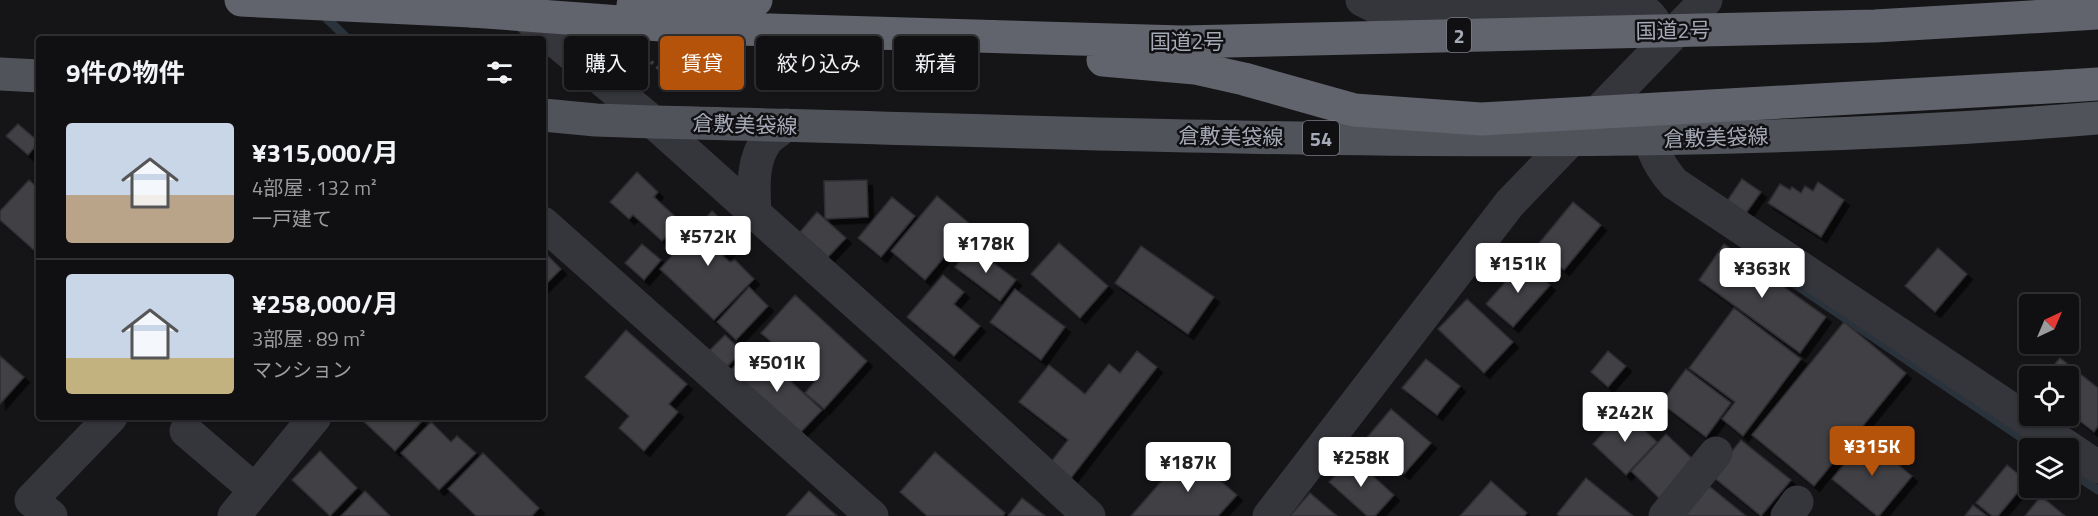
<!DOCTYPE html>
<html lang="ja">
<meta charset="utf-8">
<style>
:root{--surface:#100f11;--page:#19181a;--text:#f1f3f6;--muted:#9c9c9f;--line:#302f31;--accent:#b45309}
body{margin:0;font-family:"Titillium Web","Noto Sans JP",sans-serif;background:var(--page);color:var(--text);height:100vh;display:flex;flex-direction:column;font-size:22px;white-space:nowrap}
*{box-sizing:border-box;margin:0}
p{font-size:20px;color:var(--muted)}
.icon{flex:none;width:33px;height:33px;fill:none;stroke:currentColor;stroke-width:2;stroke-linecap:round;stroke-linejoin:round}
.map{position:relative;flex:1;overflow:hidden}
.side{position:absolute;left:36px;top:36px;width:510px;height:384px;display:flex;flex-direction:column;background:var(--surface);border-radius:6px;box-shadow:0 2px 4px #0004,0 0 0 2px var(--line)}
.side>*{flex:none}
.hud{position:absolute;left:564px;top:36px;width:570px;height:54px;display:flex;gap:12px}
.needle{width:39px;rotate:44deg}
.buttons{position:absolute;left:2019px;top:294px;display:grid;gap:12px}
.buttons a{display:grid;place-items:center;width:60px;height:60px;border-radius:6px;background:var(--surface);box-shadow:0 2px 4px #0004,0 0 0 2px var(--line);font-size:30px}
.price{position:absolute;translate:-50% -51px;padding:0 14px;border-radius:6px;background:#fff;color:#222;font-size:20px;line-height:39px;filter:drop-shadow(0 2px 3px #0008)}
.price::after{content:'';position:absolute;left:50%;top:36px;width:18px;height:14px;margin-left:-9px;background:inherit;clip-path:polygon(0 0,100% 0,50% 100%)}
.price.on{background:var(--accent);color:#fff}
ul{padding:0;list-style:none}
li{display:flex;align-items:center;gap:18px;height:150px;padding:0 30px}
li+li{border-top:2px solid var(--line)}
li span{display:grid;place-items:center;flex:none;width:168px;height:120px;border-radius:6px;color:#555}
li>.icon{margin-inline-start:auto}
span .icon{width:72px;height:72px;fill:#fffc;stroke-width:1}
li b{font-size:26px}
h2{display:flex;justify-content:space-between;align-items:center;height:72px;padding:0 30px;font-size:26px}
.chip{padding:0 21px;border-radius:6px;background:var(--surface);box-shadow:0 2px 4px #0004,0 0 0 2px var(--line);font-size:21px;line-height:54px}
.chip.on{background:var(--accent);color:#fff}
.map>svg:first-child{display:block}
</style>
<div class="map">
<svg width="2098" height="516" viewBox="0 0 2098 516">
<defs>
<filter id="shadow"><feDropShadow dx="5.5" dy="5.5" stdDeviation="0" flood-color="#0009"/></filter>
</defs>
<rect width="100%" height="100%" fill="#151417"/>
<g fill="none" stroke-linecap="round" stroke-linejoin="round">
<path stroke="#2a333b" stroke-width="9" d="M322,14L348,39
M1786,278L2037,448
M2068,470L2098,490"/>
</g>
<path fill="#3f3f44" stroke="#2f2e33" stroke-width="1.5" filter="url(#shadow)" d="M18,124L39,142L28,155L6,136Z
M637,172L658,192L654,197L680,221L662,241L633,215L629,219L610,202Z
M1742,179L1761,192L1744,216L1725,204Z
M29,180L39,189V249L36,252L0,220V211Z
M867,180L868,217L825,219L824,181Z
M1818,182L1844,200L1821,237L1768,203L1780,184L1790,190L1792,187L1801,193L1805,186L1813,191Z
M937,196L971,225L925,280L891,251Z
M892,197L915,216L881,257L858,238Z
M1573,202L1601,225L1564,270L1536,247Z
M712,211L740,237L723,256L730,262L735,260L754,279L714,320L660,269Z
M817,212L846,238L828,257L800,232Z
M1059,243L1108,286L1080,318L1031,274Z
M642,244L661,260L644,280L625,263Z
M1724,244L1826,317L1800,353L1699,280Z
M971,246L1016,280L1000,301L955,267Z
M1141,246L1214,297L1188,334L1115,283Z
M1938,248L1967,274L1935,312L1905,286Z
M543,251L561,269L543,287Z
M1523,262L1550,285L1513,327L1486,304Z
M943,275L964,292L954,304L980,326L954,356L907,317Z
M749,287L768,306L736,340L717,322Z
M1015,289L1065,327L1041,360L990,322Z
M795,295L867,361L824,409L805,393L815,381L761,333Z
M1467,299L1513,342L1484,373L1438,329Z
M1734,308L1801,359L1743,436L1722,419L1735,402L1689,368Z
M1844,322L1906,373L1814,486L1752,435Z
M626,330L687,384L669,404L678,412L644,451L619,428L629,416L585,377Z
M725,335L742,351L726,368L709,351Z
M1137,351L1157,367L1071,478L1051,462L1068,440L1019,402L1049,365L1085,394L1109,364L1120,373Z
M1608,351L1626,366L1608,387L1591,372Z
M747,353L768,372L774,366L822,410L799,434L730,371Z
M0,356L24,377L0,404Z
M2060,358L2098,388V426L2094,432L2068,412V376H2045Z
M1426,359L1460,386L1437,415L1402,388Z
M1686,369L1731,403L1706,437L1661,403Z
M1391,409L1431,443L1404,474L1365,440Z
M1624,411L1657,442L1626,475L1593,444Z
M359,417H418L422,421L395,451Z
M431,422L451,442L457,436L476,453L439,490L401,453Z
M1666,434L1699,465L1664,503L1631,471Z
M1866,438L1912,476L1879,516H1877L1832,479Z
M1741,440L1791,480L1761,516L1712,476Z
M320,451L357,488L330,516L292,480Z
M935,452L1005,513L1003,516H927L900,492Z
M1187,452L1237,495L1218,516H1131Z
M483,453L539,508L532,516H476L448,489Z
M1352,457L1394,495L1375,516H1367L1329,482Z
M2007,465L2027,481L1998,516H1992L1976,503Z
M1586,478L1633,516H1560L1557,514Z
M1491,481L1527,513L1524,516H1460Z
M1709,486L1746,516H1684Z
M365,491L390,516H341Z
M809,491L837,516H786Z
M1310,493L1337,516H1290Z
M2041,496L2065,516H2025Z
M1022,498L1045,516H1008Z
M1973,505L1987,516H1965Z"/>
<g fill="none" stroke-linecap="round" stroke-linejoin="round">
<path stroke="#3b3d43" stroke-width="4" stroke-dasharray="3 4.5" stroke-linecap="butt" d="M645,57L684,89"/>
<path stroke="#35363c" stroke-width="33" d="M1362,0L1386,12H1646C1657,22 1659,31 1662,45
M511,4L653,122L929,369L1089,516
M1644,112C1650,142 1653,159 1674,183L2098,467
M755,215C754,190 751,161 767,140C772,135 780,130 786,125
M543,223L872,516
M186,431L255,490
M51,516L31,500L111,417
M234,516L315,417
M1269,516L1510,203L1706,0
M1665,516L1716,453
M1787,516L1797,502"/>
<path stroke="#51535b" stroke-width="33" d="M0,74L39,76
M543,115L596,120L653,122C1134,133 1617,158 2098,118"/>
<path stroke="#61646d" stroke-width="33" d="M241,0L472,11
M2066,86L2098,84"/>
<path stroke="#61646d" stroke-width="33" d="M633,5L756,0
M472,11L702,28L1183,42L1875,26L2098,13
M1103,60L1195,68L1244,79L1354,110L1481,119L2066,86"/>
</g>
<g text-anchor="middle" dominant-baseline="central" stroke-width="5" stroke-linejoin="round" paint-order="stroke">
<g fill="#100f12" stroke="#797c86" stroke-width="1.5">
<rect x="1447" y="18" width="24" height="34" rx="4.5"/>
<rect x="1303" y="121" width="36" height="34" rx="4.5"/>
</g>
<g font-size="20" font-weight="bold" fill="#a6aab7">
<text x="1459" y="35">2</text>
<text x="1321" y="138">54</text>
</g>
<g font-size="21" fill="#a6aab7" stroke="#100f12">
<text transform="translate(1673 30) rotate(-1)">国道2号</text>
<text x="1187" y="41">国道2号</text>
<text transform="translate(745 124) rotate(2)">倉敷美袋線</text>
<text transform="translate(1231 136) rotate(1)">倉敷美袋線</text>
<text transform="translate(1716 137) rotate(-2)">倉敷美袋線</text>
</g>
</g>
</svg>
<div class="buttons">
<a><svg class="needle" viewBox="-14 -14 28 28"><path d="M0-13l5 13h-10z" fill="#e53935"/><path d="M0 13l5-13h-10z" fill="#9c9c9f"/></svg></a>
<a><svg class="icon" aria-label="locate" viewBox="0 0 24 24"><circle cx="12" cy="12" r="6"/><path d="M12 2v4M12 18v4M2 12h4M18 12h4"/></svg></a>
<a><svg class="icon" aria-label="layers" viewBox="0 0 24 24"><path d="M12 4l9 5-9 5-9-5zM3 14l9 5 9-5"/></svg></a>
</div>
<b class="price" style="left:708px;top:267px">¥572K</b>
<b class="price" style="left:986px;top:274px">¥178K</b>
<b class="price" style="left:1518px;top:294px">¥151K</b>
<b class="price" style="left:1762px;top:299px">¥363K</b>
<b class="price" style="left:777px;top:393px">¥501K</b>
<b class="price" style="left:1625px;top:443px">¥242K</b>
<b class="price on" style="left:1872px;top:477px">¥315K</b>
<b class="price" style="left:1361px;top:488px">¥258K</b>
<b class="price" style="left:1188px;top:493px">¥187K</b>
<div class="hud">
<a class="chip">購入</a>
<a class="chip on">賃貸</a>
<a class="chip">絞り込み</a>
<a class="chip">新着</a>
</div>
<section class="side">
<h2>9件の物件<svg class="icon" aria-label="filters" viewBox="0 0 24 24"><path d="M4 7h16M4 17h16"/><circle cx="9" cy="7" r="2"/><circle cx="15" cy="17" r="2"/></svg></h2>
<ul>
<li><span style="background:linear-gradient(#c9d6e8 60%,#b9a48a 0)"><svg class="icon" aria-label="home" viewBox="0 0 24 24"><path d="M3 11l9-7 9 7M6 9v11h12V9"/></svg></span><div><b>¥315,000/月</b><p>4部屋 · 132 m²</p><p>一戸建て</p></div></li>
<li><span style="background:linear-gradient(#c9d6e8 70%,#c2b280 0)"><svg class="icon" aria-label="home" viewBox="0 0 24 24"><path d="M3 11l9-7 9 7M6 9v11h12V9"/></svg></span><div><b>¥258,000/月</b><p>3部屋 · 89 m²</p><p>マンション</p></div></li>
</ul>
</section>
</div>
